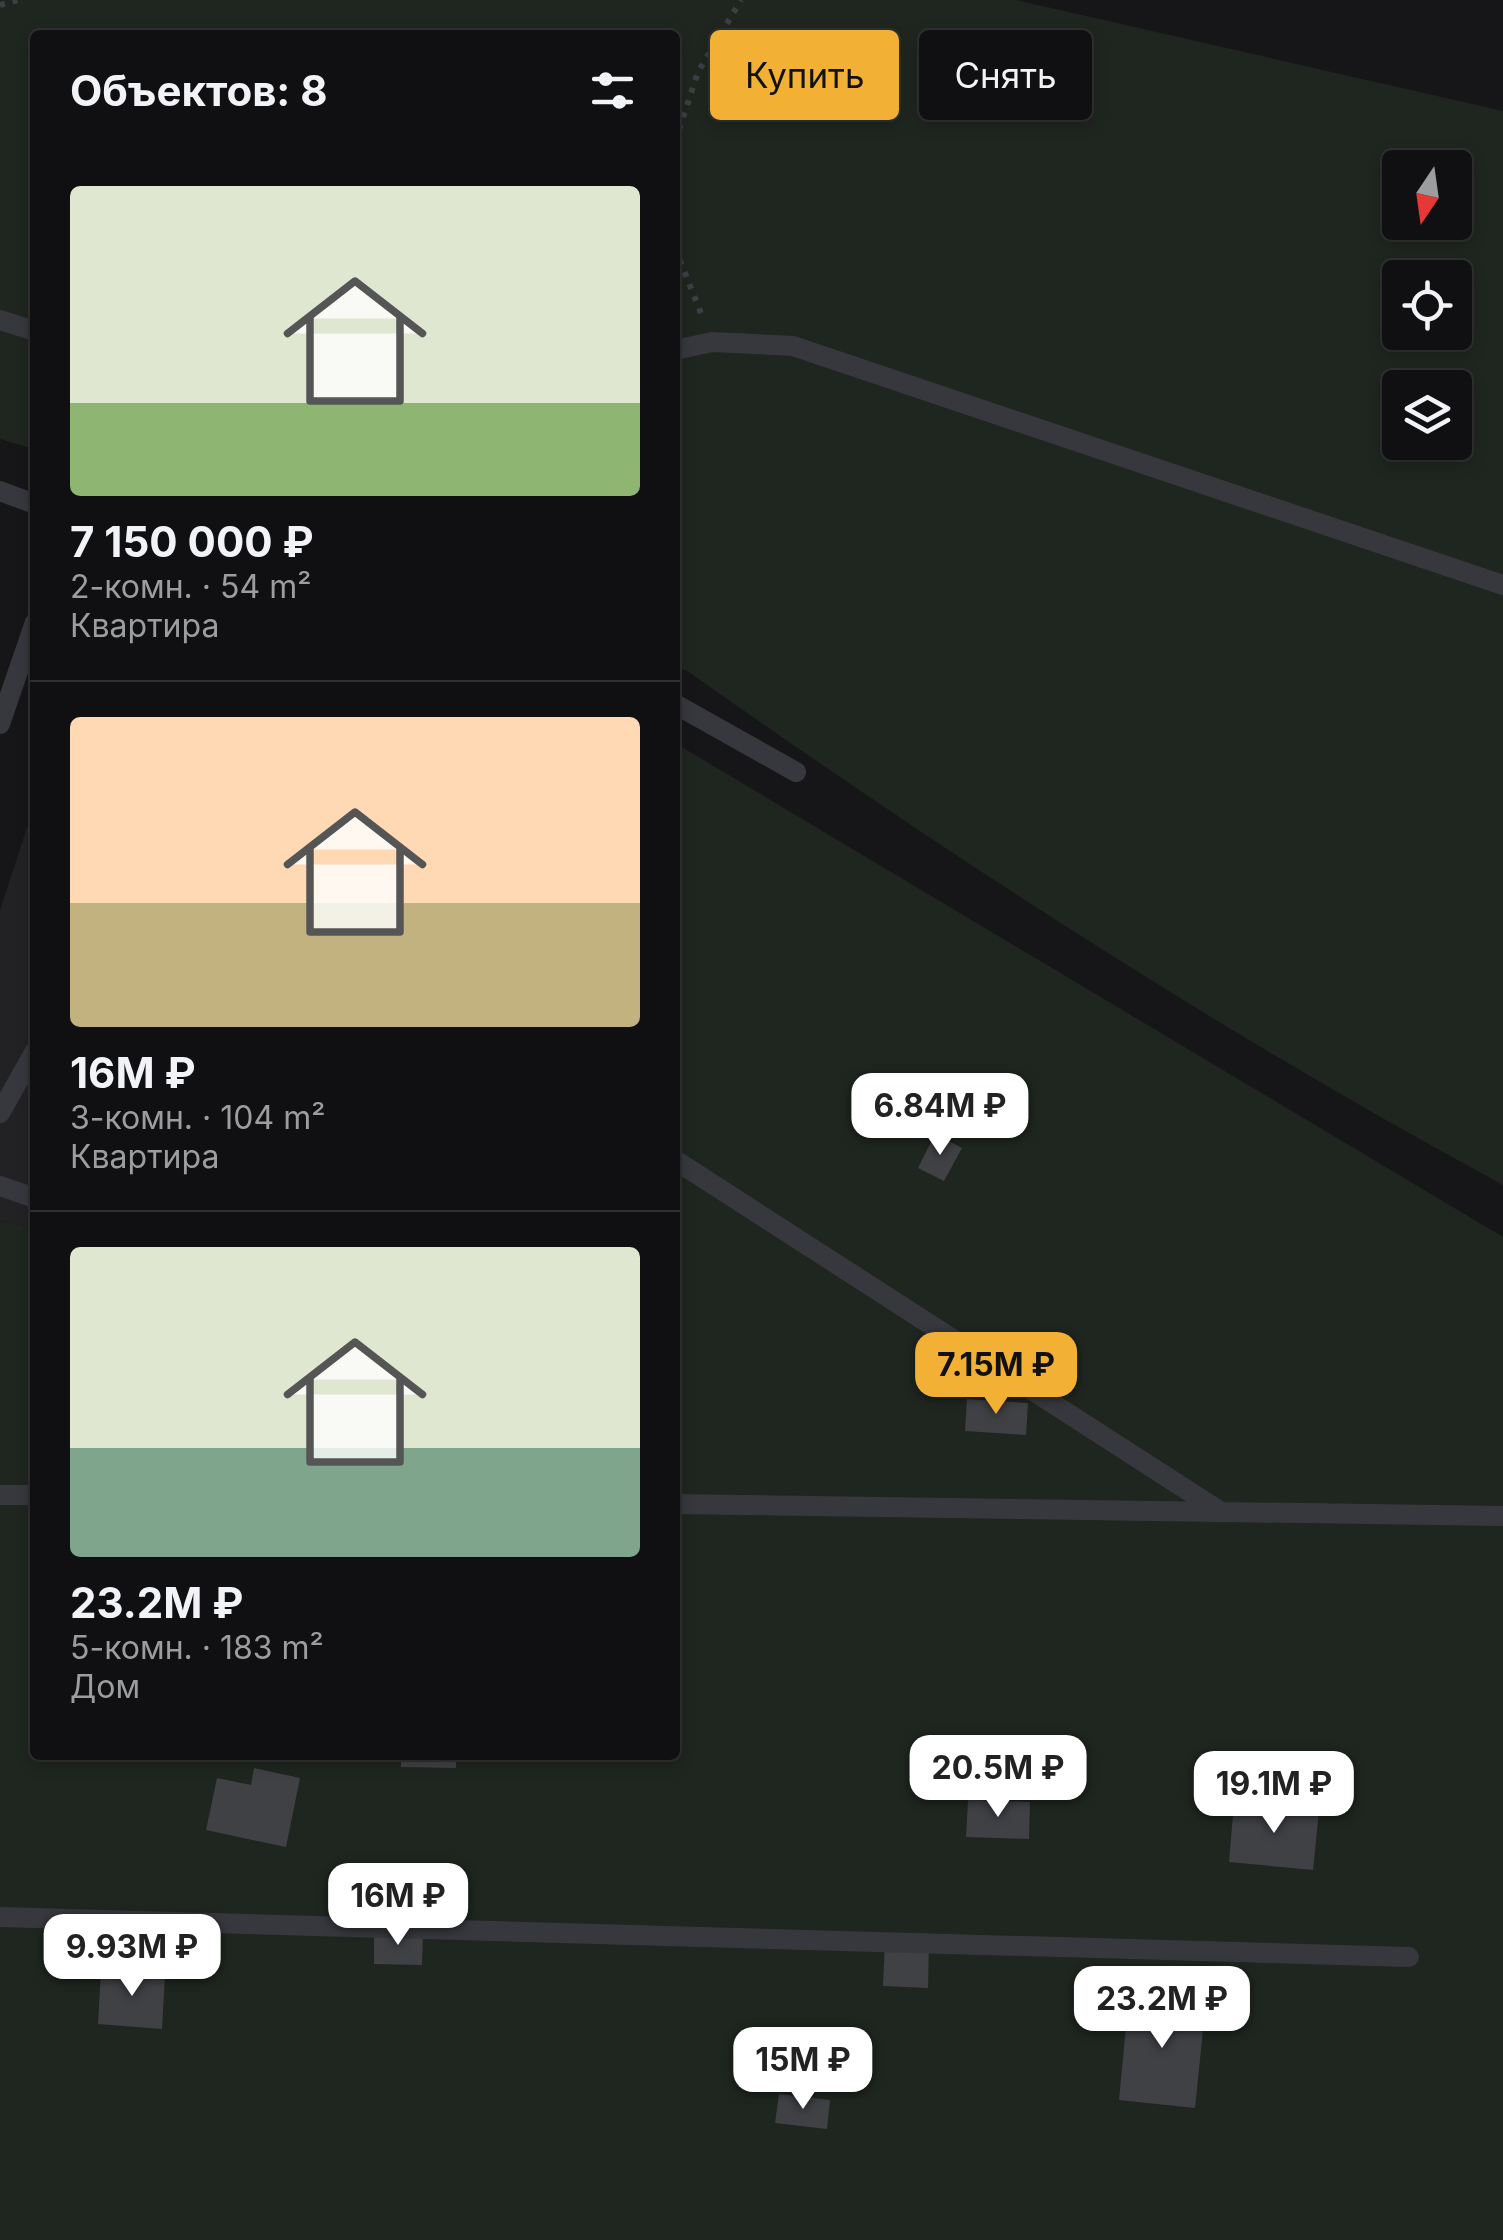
<!DOCTYPE html>
<html lang="ru">
<meta charset="utf-8">
<style>
:root{--surface:#101012;--page:#1e1e20;--text:#f1f3f6;--muted:#9c9d9f;--line:#303032;--accent:#f2b134}
body{margin:0;font-family:Inter,sans-serif;background:var(--page);color:var(--text);height:100vh;display:flex;flex-direction:column;font-size:38px;white-space:nowrap}
*{box-sizing:border-box;margin:0}
p{font-size:32px;color:var(--muted)}
.icon{flex:none;width:55px;height:55px;fill:none;stroke:currentColor;stroke-width:2;stroke-linecap:round;stroke-linejoin:round}
.map{position:relative;flex:1;overflow:hidden}
.details{position:absolute;left:30px;top:30px;width:650px;height:1730px;display:flex;flex-direction:column;background:var(--surface);border-radius:10px;box-shadow:0 5px 15px #0003,0 0 0 2px var(--line)}
.details>*{flex:none}
.hud{position:absolute;left:710px;top:30px;width:642px;height:90px;display:flex;gap:20px}
.needle{width:65px;rotate:193deg}
.buttons{position:absolute;left:1382px;top:150px;display:grid;gap:20px}
.buttons a{display:grid;place-items:center;width:90px;height:90px;border-radius:10px;background:var(--surface);box-shadow:0 5px 15px #0003,0 0 0 2px var(--line);font-size:50px}
.price{position:absolute;translate:-50% -85px;padding:0 22px;border-radius:20px;background:#fff;color:#222;font-size:32px;line-height:65px;filter:drop-shadow(0 2px 5px #0008)}
.price::after{content:'';position:absolute;left:50%;top:60px;width:30px;height:22px;margin-left:-15px;background:inherit;clip-path:polygon(0 0,100% 0,50% 100%)}
.price.current{background:var(--accent);color:#111}
ul{padding:0;list-style:none}
li{display:grid;align-content:center;gap:20px;height:530px;padding:0 40px}
li+li{border-top:2px solid var(--line)}
li span{display:grid;place-items:center;height:310px;border-radius:10px;color:#555}
li>.icon{margin-inline-start:auto}
span .icon{width:180px;height:180px;fill:#fffc;stroke-width:1}
li b{font-size:42px}
h2{display:flex;justify-content:space-between;align-items:center;height:120px;padding:0 40px;font-size:42px}
.pill{padding:0 35px;border-radius:10px;background:var(--surface);box-shadow:0 5px 15px #0003,0 0 0 2px var(--line);font-size:35px;line-height:90px}
.pill.current{background:var(--accent);color:#111}
.map>svg:first-child{display:block}
</style>
<div class="map">
<svg width="1503" height="2240" viewBox="0 0 1503 2240">
<rect width="100%" height="100%" fill="#161618"/>
<path fill="#222225" d="M35,803V1228L0,1221V910Z"/>
<path fill="#1e261f" fill-rule="evenodd" d="M0,0H1016L1503,111V1185C1220,1032 949,856 686,670L675,669V35H35L33,449L0,439ZM1400,168H1455V222H1400ZM1400,278H1455V332H1400ZM1400,388H1455V442H1400Z
M675,743L1503,1237V2240H0V1221L35,1228V1755H675Z"/>
<path fill="#404145" d="M935,1134L962,1148L944,1181L918,1168Z
M967,1399L1028,1403L1026,1435L965,1431Z
M401,1755H456V1768L401,1767Z
M254,1768L300,1778L286,1847L206,1830L217,1778L251,1785Z
M968,1800L1030,1802L1029,1839L966,1837Z
M1234,1803L1319,1811L1313,1870L1229,1862Z
M374,1932L423,1933L422,1965L374,1964Z
M885,1940L929,1941L928,1988L883,1986Z
M101,1970L165,1974L162,2029L98,2024Z
M1129,1994L1206,2001L1195,2108L1119,2100Z
M779,2094L830,2100L827,2129L775,2123Z"/>
<g fill="none" stroke-linecap="round" stroke-linejoin="round">
<path stroke="#3d3f44" stroke-width="6" stroke-dasharray="5 8" stroke-linecap="butt" d="M0,5L18,0
M675,142L698,72L741,0
M675,248L702,316"/>
<path stroke="#37383d" stroke-width="20" d="M0,320L35,331
M675,350L712,342L793,346L1503,585
M0,491L35,504
M675,704L796,772
M0,724L35,622
M0,1113L35,1051
M675,1160L1218,1510
M0,1186L35,1198
M0,1495H35
M675,1504L1503,1516
M0,1917L1409,1957"/>
</g>
</svg>
<div class="buttons">
<a><svg class="needle" viewBox="-14 -14 28 28"><path d="M0-13l5 13h-10z" fill="#e53935"/><path d="M0 13l5-13h-10z" fill="#9c9d9f"/></svg></a>
<a><svg class="icon" aria-label="locate" viewBox="0 0 24 24"><circle cx="12" cy="12" r="6"/><path d="M12 2v4M12 18v4M2 12h4M18 12h4"/></svg></a>
<a><svg class="icon" aria-label="layers" viewBox="0 0 24 24"><path d="M12 4l9 5-9 5-9-5zM3 14l9 5 9-5"/></svg></a>
</div>
<b class="price" style="left:940px;top:1158px">6.84M ₽</b>
<b class="price current" style="left:996px;top:1417px">7.15M ₽</b>
<b class="price" style="left:998px;top:1820px">20.5M ₽</b>
<b class="price" style="left:1274px;top:1836px">19.1M ₽</b>
<b class="price" style="left:398px;top:1948px">16M ₽</b>
<b class="price" style="left:132px;top:1999px">9.93M ₽</b>
<b class="price" style="left:1162px;top:2051px">23.2M ₽</b>
<b class="price" style="left:803px;top:2112px">15M ₽</b>
<div class="hud">
<a class="pill current">Купить</a>
<a class="pill">Снять</a>
</div>
<section class="details">
<h2>Объектов: 8<svg class="icon" aria-label="filters" viewBox="0 0 24 24"><path d="M4 7h16M4 17h16"/><circle cx="9" cy="7" r="2"/><circle cx="15" cy="17" r="2"/></svg></h2>
<ul>
<li><span style="background:linear-gradient(#dfe7d0 70%,#8fb573 0)"><svg class="icon" aria-label="home" viewBox="0 0 24 24"><path d="M3 11l9-7 9 7M6 9v11h12V9"/></svg></span><div><b>7 150 000 ₽</b><p>2-комн. · 54 m²</p><p>Квартира</p></div></li>
<li><span style="background:linear-gradient(#ffd9b3 60%,#c2b280 0)"><svg class="icon" aria-label="home" viewBox="0 0 24 24"><path d="M3 11l9-7 9 7M6 9v11h12V9"/></svg></span><div><b>16M ₽</b><p>3-комн. · 104 m²</p><p>Квартира</p></div></li>
<li><span style="background:linear-gradient(#dfe7d0 65%,#7fa58c 0)"><svg class="icon" aria-label="home" viewBox="0 0 24 24"><path d="M3 11l9-7 9 7M6 9v11h12V9"/></svg></span><div><b>23.2M ₽</b><p>5-комн. · 183 m²</p><p>Дом</p></div></li>
</ul>
</section>
</div>
